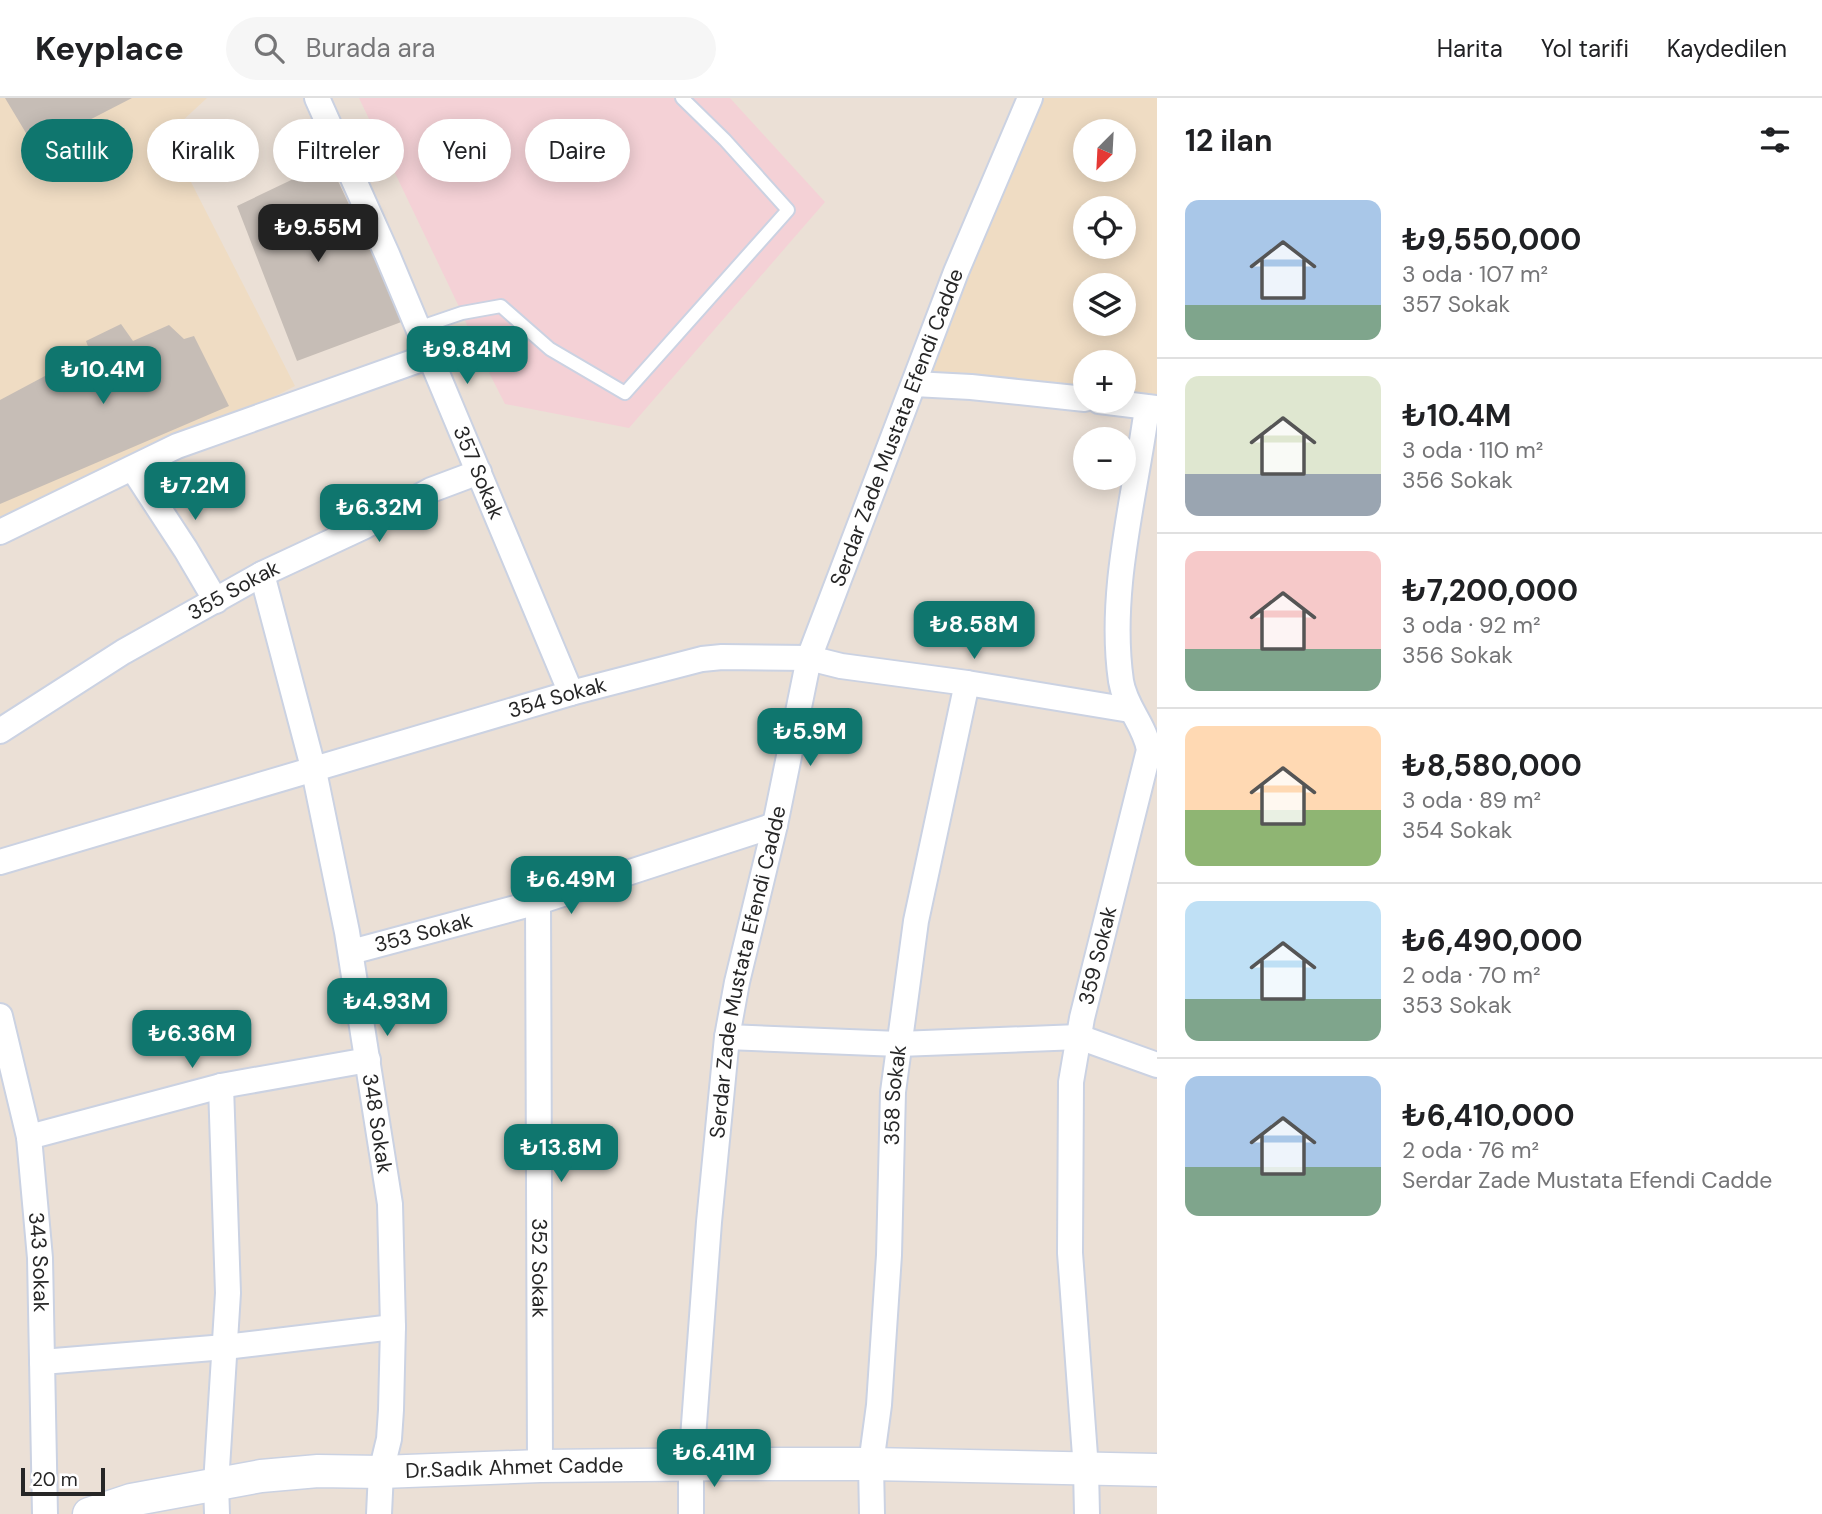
<!DOCTYPE html>
<html lang="tr">
<meta charset="utf-8">
<style>
:root{--surface:#fff;--page:#f6f6f6;--text:#202124;--muted:#757577;--line:#e0e0e0;--accent:#0f766e}
body{margin:0;font-family:"DM Sans",sans-serif;background:var(--page);color:var(--text);height:100vh;display:flex;flex-direction:column;font-size:26px;white-space:nowrap}
*{box-sizing:border-box;margin:0}
p{font-size:23px;color:var(--muted)}
.icon{flex:none;width:38px;height:38px;fill:none;stroke:currentColor;stroke-width:2;stroke-linecap:round;stroke-linejoin:round}
.map{position:relative;flex:1;overflow:hidden}
.side{display:flex;flex-direction:column;background:var(--surface);width:665px}
.side>*{flex:none}
.hud{position:absolute;left:21px;top:21px;width:665px;height:63px;display:flex;gap:14px}
.needle{width:46px;rotate:204deg}
.controls{position:absolute;left:1073px;top:21px;display:grid;gap:14px}
.controls a{display:grid;place-items:center;width:63px;height:63px;border-radius:50%;background:var(--surface);box-shadow:0 4px 18px #0003;font-size:35px}
.scale{position:absolute;left:21px;bottom:18px;width:84px;box-sizing:border-box;padding-left:7px;border:4px solid #262626;border-top:0;font-size:19px;line-height:24px;white-space:nowrap;color:#262626;-webkit-text-stroke:5px #fff;paint-order:stroke}
.price{position:absolute;translate:-50% -60px;padding:0 16px;border-radius:14px;background:var(--accent);color:#fff;font-size:23px;line-height:46px;filter:drop-shadow(0 2px 4px #0008)}
.price::after{content:'';position:absolute;left:50%;top:42px;width:21px;height:16px;margin-left:-10px;background:inherit;clip-path:polygon(0 0,100% 0,50% 100%)}
.price.selected{background:#222;color:#fff}
ul{padding:0;list-style:none}
li{display:flex;align-items:center;gap:21px;height:175px;padding:0 28px}
li+li{border-top:2px solid var(--line)}
li span{display:grid;place-items:center;flex:none;width:196px;height:140px;border-radius:14px;color:#555}
li>.icon{margin-inline-start:auto}
span .icon{width:84px;height:84px;fill:#fffc;stroke-width:1}
li b{font-size:30px}
h2{display:flex;justify-content:space-between;align-items:center;height:84px;padding:0 28px;font-size:30px}
.tag{padding:0 24px;border-radius:32px;background:var(--surface);box-shadow:0 4px 18px #0003;font-size:24px;line-height:63px}
.tag.selected{background:var(--accent);color:#fff}
header{display:flex;align-items:center;gap:42px;box-sizing:border-box;height:98px;padding:0 35px;background:var(--surface);border-bottom:2px solid var(--line)}
header strong{font-size:33px}
nav{display:flex;gap:38px;margin-inline-start:auto;font-size:24px}
.search{width:490px;height:63px;background:var(--page);display:flex;align-items:center;gap:18px;box-sizing:border-box;padding:0 24px;border-radius:38px;color:var(--muted);font-size:26px}
main{display:flex;flex:1;min-height:0}
.map>svg:first-child{display:block}
</style>
<header>
<strong>Keyplace</strong>
<div class="search"><svg class="icon" aria-label="search" viewBox="0 0 24 24"><circle cx="10" cy="10" r="6"/><path d="M15 15l6 6"/></svg>Burada ara</div>
<nav><a>Harita</a><a>Yol tarifi</a><a>Kaydedilen</a></nav>
</header>
<main>
<div class="map">
<svg width="1157" height="1416" viewBox="0 0 1157 1416">
<rect width="100%" height="100%" fill="#ebe0d6"/>
<path fill="#efdcc3" fill-rule="evenodd" d="M0,0H207L167,37L295,288L133,371L0,434Z
M1031,0H1157V309L914,286L956,174ZM1085,33H1124V72H1085ZM1085,110H1124V149H1085ZM1085,187H1124V226H1085ZM1085,264H1124V303H1085Z"/>
<path fill="#f4d1d6" d="M359,0H730L825,104L629,330L505,306L476,249L462,215Z"/>
<path fill="#c6bdb6" d="M5,0H132L35,50Z
M329,64L404,223L297,263L237,108Z
M121,226L133,243L169,227L184,241L194,238L229,308L0,406V302L90,254L86,243Z"/>
<g fill="none" stroke-linecap="round" stroke-linejoin="round">
<defs>
<path id="service" d="M418,230L462,215L501,208L550,251L625,295L788,112L725,42L682,0"/>
<g id="minor">
<path id="s1" d="M317,0L387,156L571,595"/>
<path d="M914,286L971,289L1085,301"/>
<path d="M1099,303L1157,310"/>
<path d="M133,371L186,452L216,503"/>
<path d="M0,434L177,348L430,258"/>
<path id="s2" d="M262,476L314,673L347,834L390,1106L393,1229L391,1312L389,1341L381,1374L379,1416"/>
<path id="s3" d="M0,633L123,554L262,476L365,428L431,392L479,374"/>
<path id="s4" d="M0,764L571,595L702,561L722,559L809,560L841,568L967,585L1130,612"/>
<path id="s5" d="M538,804L540,1368"/>
<path id="s6" d="M351,854L538,804L775,727"/>
<path id="s7" d="M0,918L29,1039L40,1160L45,1416"/>
<path d="M727,939L899,946L1079,939L1157,967"/>
<path d="M29,1039L221,988L368,962"/>
<path d="M42,1264L225,1249L393,1229"/>
<path d="M217,1416L216,1386L228,1195L221,988"/>
<path id="s8" d="M691,1416V1367L709,1124L727,939L737,884L775,727L809,560L956,174L1030,0"/>
<path id="s9" d="M872,1416L871,1366L879,1307L889,1157L893,994L916,823L967,585"/>
<path id="s10" d="M1087,1416L1086,1371L1070,1155L1071,984L1082,920L1149,652C1145,627 1125,609 1121,583C1108,493 1135,399 1147,310"/>
</g>
<g id="tertiary">
<path id="s11" d="M89,1416L131,1402L261,1378L318,1373L381,1374L540,1368L738,1366H871L1157,1372"/>
</g>
</defs>
<use href="#service" stroke="#cbd2e2" stroke-width="16"/>
<use href="#minor" stroke="#cbd2e2" stroke-width="28"/>
<use href="#tertiary" stroke="#cbd2e2" stroke-width="35"/>
<use href="#service" stroke="#fff" stroke-width="12"/>
<use href="#minor" stroke="#fff" stroke-width="24"/>
<use href="#tertiary" stroke="#fff" stroke-width="32"/>
</g>
<g text-anchor="middle" dominant-baseline="central" stroke-width="5" stroke-linejoin="round" paint-order="stroke">
<g font-size="21" fill="#262626" stroke="#fff">
<text stroke="none"><textPath href="#s8" startOffset="1113">Serdar Zade Mustata Efendi Cadde</textPath></text>
<text stroke="none"><textPath href="#s1" startOffset="408">357 Sokak</textPath></text>
<text stroke="none"><textPath href="#s3" startOffset="273">355 Sokak</textPath></text>
<text stroke="none"><textPath href="#s4" startOffset="581">354 Sokak</textPath></text>
<text stroke="none"><textPath href="#s6" startOffset="75">353 Sokak</textPath></text>
<text stroke="none"><textPath href="#s10" startOffset="562">359 Sokak</textPath></text>
<text stroke="none"><textPath href="#s8" startOffset="546">Serdar Zade Mustata Efendi Cadde</textPath></text>
<text stroke="none"><textPath href="#s9" startOffset="420">358 Sokak</textPath></text>
<text stroke="none"><textPath href="#s2" startOffset="562">348 Sokak</textPath></text>
<text stroke="none"><textPath href="#s7" startOffset="250">343 Sokak</textPath></text>
<text stroke="none"><textPath href="#s5" startOffset="366">352 Sokak</textPath></text>
<text stroke="none"><textPath href="#s11" startOffset="430">Dr.Sadık Ahmet Cadde</textPath></text>
</g>
</g>
</svg>
<div class="controls">
<a><svg class="needle" viewBox="-14 -14 28 28"><path d="M0-13l5 13h-10z" fill="#e53935"/><path d="M0 13l5-13h-10z" fill="#757577"/></svg></a>
<a><svg class="icon" aria-label="locate" viewBox="0 0 24 24"><circle cx="12" cy="12" r="6"/><path d="M12 2v4M12 18v4M2 12h4M18 12h4"/></svg></a>
<a><svg class="icon" aria-label="layers" viewBox="0 0 24 24"><path d="M12 4l9 5-9 5-9-5zM3 14l9 5 9-5"/></svg></a>
<a>+</a>
<a>−</a>
</div>
<div class="scale">20 m</div>
<b class="price selected" style="left:318px;top:166px">₺9.55M</b>
<b class="price" style="left:467px;top:288px">₺9.84M</b>
<b class="price" style="left:103px;top:308px">₺10.4M</b>
<b class="price" style="left:195px;top:424px">₺7.2M</b>
<b class="price" style="left:379px;top:446px">₺6.32M</b>
<b class="price" style="left:974px;top:563px">₺8.58M</b>
<b class="price" style="left:810px;top:670px">₺5.9M</b>
<b class="price" style="left:571px;top:818px">₺6.49M</b>
<b class="price" style="left:387px;top:940px">₺4.93M</b>
<b class="price" style="left:192px;top:972px">₺6.36M</b>
<b class="price" style="left:561px;top:1086px">₺13.8M</b>
<b class="price" style="left:714px;top:1391px">₺6.41M</b>
<div class="hud">
<a class="tag selected">Satılık</a>
<a class="tag">Kiralık</a>
<a class="tag">Filtreler</a>
<a class="tag">Yeni</a>
<a class="tag">Daire</a>
</div>
</div>
<section class="side">
<h2>12 ilan<svg class="icon" aria-label="filters" viewBox="0 0 24 24"><path d="M4 7h16M4 17h16"/><circle cx="9" cy="7" r="2"/><circle cx="15" cy="17" r="2"/></svg></h2>
<ul>
<li><span style="background:linear-gradient(#a9c7e8 75%,#7fa58c 0)"><svg class="icon" aria-label="home" viewBox="0 0 24 24"><path d="M3 11l9-7 9 7M6 9v11h12V9"/></svg></span><div><b>₺9,550,000</b><p>3 oda · 107 m²</p><p>357 Sokak</p></div></li>
<li><span style="background:linear-gradient(#dfe7d0 70%,#9aa5b1 0)"><svg class="icon" aria-label="home" viewBox="0 0 24 24"><path d="M3 11l9-7 9 7M6 9v11h12V9"/></svg></span><div><b>₺10.4M</b><p>3 oda · 110 m²</p><p>356 Sokak</p></div></li>
<li><span style="background:linear-gradient(#f6c9c9 70%,#7fa58c 0)"><svg class="icon" aria-label="home" viewBox="0 0 24 24"><path d="M3 11l9-7 9 7M6 9v11h12V9"/></svg></span><div><b>₺7,200,000</b><p>3 oda · 92 m²</p><p>356 Sokak</p></div></li>
<li><span style="background:linear-gradient(#ffd9b3 60%,#8fb573 0)"><svg class="icon" aria-label="home" viewBox="0 0 24 24"><path d="M3 11l9-7 9 7M6 9v11h12V9"/></svg></span><div><b>₺8,580,000</b><p>3 oda · 89 m²</p><p>354 Sokak</p></div></li>
<li><span style="background:linear-gradient(#bfe0f5 70%,#7fa58c 0)"><svg class="icon" aria-label="home" viewBox="0 0 24 24"><path d="M3 11l9-7 9 7M6 9v11h12V9"/></svg></span><div><b>₺6,490,000</b><p>2 oda · 70 m²</p><p>353 Sokak</p></div></li>
<li><span style="background:linear-gradient(#a9c7e8 65%,#7fa58c 0)"><svg class="icon" aria-label="home" viewBox="0 0 24 24"><path d="M3 11l9-7 9 7M6 9v11h12V9"/></svg></span><div><b>₺6,410,000</b><p>2 oda · 76 m²</p><p>Serdar Zade Mustata Efendi Cadde</p></div></li>
</ul>
</section>
</main>
